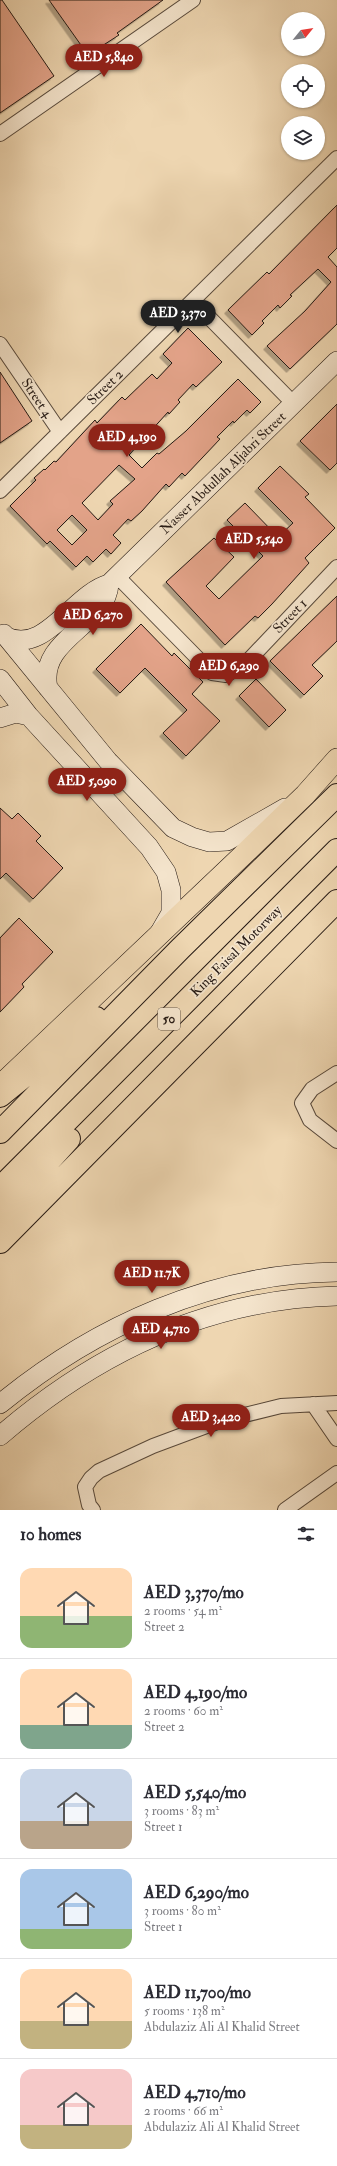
<!DOCTYPE html>
<meta charset="utf-8">
<style>
:root{--surface:#fff;--page:#f2f2f3;--text:#2b2b33;--muted:#7c7c81;--line:#e1e1e2;--accent:#8f2418}
body{margin:0;font-family:"IM FELL Double Pica",serif;background:var(--page);color:var(--text);height:100vh;display:flex;flex-direction:column;font-size:15px;white-space:nowrap}
*{box-sizing:border-box;margin:0}
p{font-size:13px;color:var(--muted)}
.icon{flex:none;width:22px;height:22px;fill:none;stroke:currentColor;stroke-width:2;stroke-linecap:round;stroke-linejoin:round}
.map{position:relative;height:1510px;overflow:hidden}
.side{display:flex;flex-direction:column;background:var(--surface);flex:1}
.side>*{flex:none}
.needle{width:26px;rotate:60deg}
.controls{position:absolute;left:281px;top:12px;display:grid;gap:8px}
.controls a{display:grid;place-items:center;width:44px;height:44px;border-radius:50%;background:var(--surface);box-shadow:0 1px 3px #0004;font-size:20px}
.price{position:absolute;translate:-50% -34px;padding:0 9px;border-radius:14px;background:var(--accent);color:#fff;font-size:13px;line-height:26px;filter:drop-shadow(0 1px 2px #0008)}
.price::after{content:'';position:absolute;left:50%;top:24px;width:12px;height:9px;margin-left:-6px;background:inherit;clip-path:polygon(0 0,100% 0,50% 100%)}
.price.current{background:#222;color:#fff}
ul{padding:0;list-style:none}
li{display:flex;align-items:center;gap:12px;height:100px;padding:0 20px}
li+li{border-top:1px solid var(--line)}
li span{display:grid;place-items:center;flex:none;width:112px;height:80px;border-radius:12px;color:#555}
li>.icon{margin-inline-start:auto}
span .icon{width:48px;height:48px;fill:#fffc;stroke-width:1}
li b{font-size:17px}
h2{display:flex;justify-content:space-between;align-items:center;height:48px;padding:0 20px;font-size:17px}
.map>svg:first-child{display:block}
</style>
<div class="map">
<svg width="337" height="1510" viewBox="0 0 337 1510">
<defs>
<filter id="shadow"><feDropShadow dx="-3.5" dy="3.5" stdDeviation="0" flood-color="#0004"/></filter>
</defs>
<rect width="100%" height="100%" fill="#eed6b1"/>
<filter id="stains"><feTurbulence type="fractalNoise" baseFrequency=".005" numOctaves="4"/><feColorMatrix values="0 0 0 0 .2 0 0 0 0 .09 0 0 0 0 .02 0 0 0 .5 -.17"/></filter>
<radialGradient id="worn" r=".72"><stop offset=".6" stop-color="#630" stop-opacity="0"/><stop offset="1" stop-color="#630" stop-opacity=".3"/></radialGradient>
<path fill="#e3a389" stroke="#261a14" fill-rule="evenodd" filter="url(#shadow)" d="M0,0H2L54,76L0,113Z
M49,0H163L117,33L119,35L88,55Z
M337,205V248L328,257L337,267V324L290,369L267,346L305,311L331,282L318,269L290,295L292,296L280,308L278,305L262,321L264,323L252,335L228,310L267,272L269,274Z
M188,328L222,362L196,387L193,384L178,400L180,402L169,414L168,412L129,455L142,468L157,453L159,454L186,431L238,379L261,402L250,413L247,410L234,423L233,421L217,437L220,439L185,476L182,473L169,487L166,484L142,511L131,521L128,519L113,535L121,543L111,554L106,549L93,562L87,556L76,567L50,541L47,544L10,506L36,480L34,478L44,469L45,470L54,461L56,462L95,420L97,423L122,397L125,400L152,374L157,379L172,363L163,354ZM119,465L135,479L110,501L113,504L98,520L82,503ZM72,515L87,530L72,545L57,530Z
M0,372L32,421L0,443Z
M337,404V463L330,470L300,441Z
M280,466L309,494L305,497L335,528L305,558L309,563L272,604L258,618L255,616L225,645L166,582L214,538L234,557L206,586L219,599L263,556L227,520L245,503L278,537L293,523L258,488Z
M337,596V641L312,665L323,676L304,695L270,661Z
M141,624L172,656L174,653L203,682L192,694L220,721L186,756L163,733L187,710L145,668L120,693L96,669Z
M256,679L286,710L269,727L239,696Z
M0,808L12,819L18,813L41,836L36,841L63,868L33,899L6,873L0,879Z
M19,918L53,952L22,984L24,987L0,1012V938Z"/>
<g fill="none" stroke-linecap="round" stroke-linejoin="round">
<defs>
<path id="street" d="M0,134L193,0
M193,301L294,404
M0,344L60,432
M0,491L337,158
M117,576L212,673L226,675L246,663L337,567
M337,1073L312,1089L302,1103L310,1120L337,1141
M313,1404L337,1439
M93,1510L89,1505L85,1487L91,1478L99,1471L153,1446L220,1421L281,1406L337,1403
M285,1510L337,1473"/>
<path id="secondary" d="M4,634L108,761L173,828L192,837L209,842L227,841L285,808
M5,636C44,657 73,594 109,584L337,361
M0,679L29,716L149,847L166,872L171,890V913L160,932
M48,688C37,639 107,625 109,584
M0,718L16,713L29,716
M0,1404C95,1326 212,1273 337,1272
M0,1436C96,1353 208,1299 337,1296"/>
<path id="primary" d="M6,1080L243,855L305,795L337,759"/>
<path id="highway" d="M0,1096L96,1018
M0,1132L180,949L337,795
M0,1188L337,850
M0,1215L69,1139
M0,1242L337,901"/>
</defs>
<use href="#street" stroke="#58493b" stroke-width="16"/>
<use href="#secondary" stroke="#261a14" stroke-width="20"/>
<use href="#primary" stroke="#261a14" stroke-width="22"/>
<use href="#highway" stroke="#261a14" stroke-width="24"/>
<use href="#street" stroke="#f4e4cc" stroke-width="14"/>
<use href="#secondary" stroke="#f4e4cc" stroke-width="19"/>
<use href="#primary" stroke="#eed6b1" stroke-width="21"/>
<use href="#highway" stroke="#eed6b1" stroke-width="22"/>
</g>
<g text-anchor="middle" dominant-baseline="central" stroke-width="3.5" stroke-linejoin="round" paint-order="stroke">
<rect fill="#f4e4cc" stroke="#64574b" stroke-width="1" x="158" y="1008" width="22" height="22" rx="3"/>
<g font-size="13" font-weight="bold" fill="#261a14">
<text x="169" y="1019">50</text>
</g>
<g font-size="14" fill="#261a14" stroke="#f4e4cc">
<text transform="translate(105 387) rotate(-44)">Street 2</text>
<text transform="translate(37 398) rotate(56)">Street 4</text>
<text transform="translate(223 473) rotate(-44)">Nasser Abdullah Aljabri Street</text>
<text transform="translate(290 616) rotate(-46)">Street 1</text>
<text transform="translate(236 951) rotate(-45)">King Faisal Motorway</text>
</g>
</g>
<rect width="100%" height="100%" filter="url(#stains)"/>
<rect width="100%" height="100%" fill="url(#worn)"/>
</svg>
<div class="controls">
<a><svg class="needle" viewBox="-14 -14 28 28"><path d="M0-13l5 13h-10z" fill="#e53935"/><path d="M0 13l5-13h-10z" fill="#7c7c81"/></svg></a>
<a><svg class="icon" aria-label="locate" viewBox="0 0 24 24"><circle cx="12" cy="12" r="6"/><path d="M12 2v4M12 18v4M2 12h4M18 12h4"/></svg></a>
<a><svg class="icon" aria-label="layers" viewBox="0 0 24 24"><path d="M12 4l9 5-9 5-9-5zM3 14l9 5 9-5"/></svg></a>
</div>
<b class="price" style="left:104px;top:78px">AED 5,840</b>
<b class="price current" style="left:178px;top:334px">AED 3,370</b>
<b class="price" style="left:127px;top:458px">AED 4,190</b>
<b class="price" style="left:254px;top:560px">AED 5,540</b>
<b class="price" style="left:93px;top:636px">AED 6,270</b>
<b class="price" style="left:229px;top:687px">AED 6,290</b>
<b class="price" style="left:87px;top:802px">AED 5,090</b>
<b class="price" style="left:152px;top:1294px">AED 11.7K</b>
<b class="price" style="left:161px;top:1350px">AED 4,710</b>
<b class="price" style="left:211px;top:1438px">AED 3,420</b>
</div>
<section class="side">
<h2>10 homes<svg class="icon" aria-label="filters" viewBox="0 0 24 24"><path d="M4 7h16M4 17h16"/><circle cx="9" cy="7" r="2"/><circle cx="15" cy="17" r="2"/></svg></h2>
<ul>
<li><span style="background:linear-gradient(#ffd9b3 60%,#8fb573 0)"><svg class="icon" aria-label="home" viewBox="0 0 24 24"><path d="M3 11l9-7 9 7M6 9v11h12V9"/></svg></span><div><b>AED 3,370/mo</b><p>2 rooms · 54 m²</p><p>Street 2</p></div></li>
<li><span style="background:linear-gradient(#ffd9b3 70%,#7fa58c 0)"><svg class="icon" aria-label="home" viewBox="0 0 24 24"><path d="M3 11l9-7 9 7M6 9v11h12V9"/></svg></span><div><b>AED 4,190/mo</b><p>2 rooms · 60 m²</p><p>Street 2</p></div></li>
<li><span style="background:linear-gradient(#c9d6e8 65%,#b9a48a 0)"><svg class="icon" aria-label="home" viewBox="0 0 24 24"><path d="M3 11l9-7 9 7M6 9v11h12V9"/></svg></span><div><b>AED 5,540/mo</b><p>3 rooms · 83 m²</p><p>Street 1</p></div></li>
<li><span style="background:linear-gradient(#a9c7e8 75%,#8fb573 0)"><svg class="icon" aria-label="home" viewBox="0 0 24 24"><path d="M3 11l9-7 9 7M6 9v11h12V9"/></svg></span><div><b>AED 6,290/mo</b><p>3 rooms · 80 m²</p><p>Street 1</p></div></li>
<li><span style="background:linear-gradient(#ffd9b3 65%,#c2b280 0)"><svg class="icon" aria-label="home" viewBox="0 0 24 24"><path d="M3 11l9-7 9 7M6 9v11h12V9"/></svg></span><div><b>AED 11,700/mo</b><p>5 rooms · 138 m²</p><p>Abdulaziz Ali Al Khalid Street</p></div></li>
<li><span style="background:linear-gradient(#f6c9c9 70%,#c2b280 0)"><svg class="icon" aria-label="home" viewBox="0 0 24 24"><path d="M3 11l9-7 9 7M6 9v11h12V9"/></svg></span><div><b>AED 4,710/mo</b><p>2 rooms · 66 m²</p><p>Abdulaziz Ali Al Khalid Street</p></div></li>
</ul>
</section>
